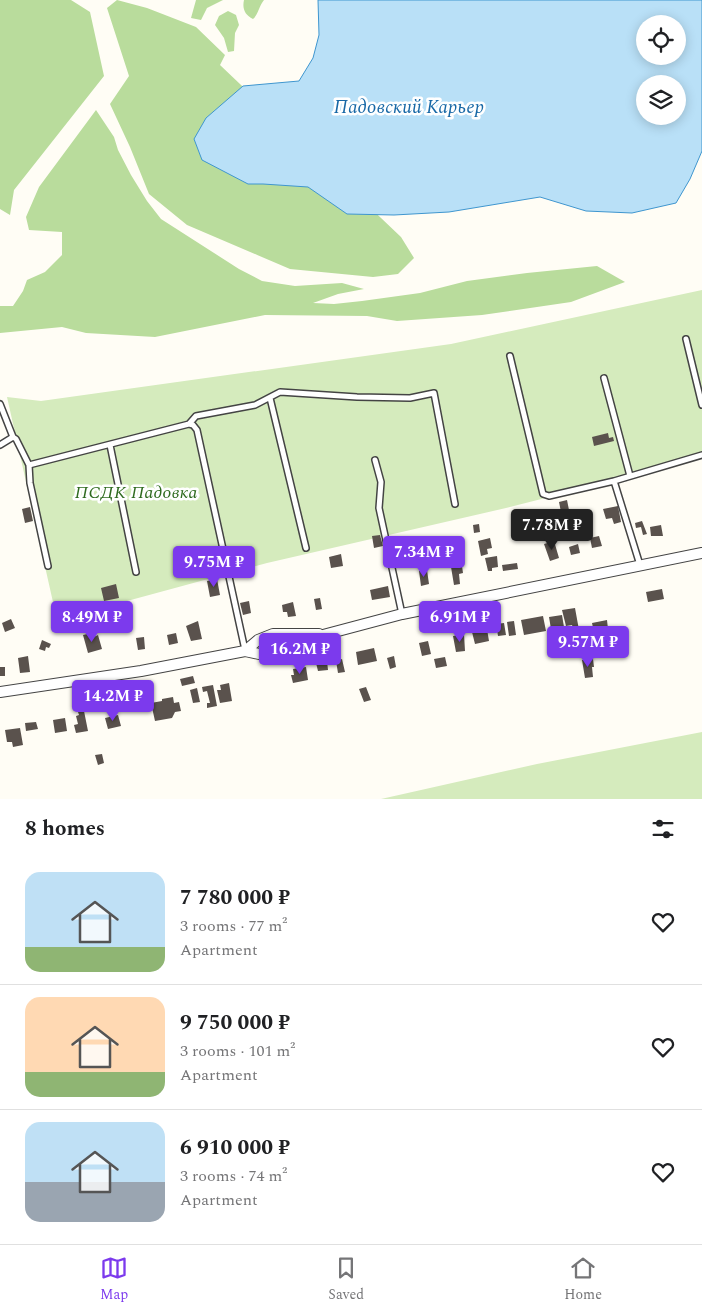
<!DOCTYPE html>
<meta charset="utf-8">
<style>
:root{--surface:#fff;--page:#f2f2f2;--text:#202124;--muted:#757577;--line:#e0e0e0;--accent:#7c3aed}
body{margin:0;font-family:Spectral,serif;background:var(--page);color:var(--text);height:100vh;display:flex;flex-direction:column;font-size:19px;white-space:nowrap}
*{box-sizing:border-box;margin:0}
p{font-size:16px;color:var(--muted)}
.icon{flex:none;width:28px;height:28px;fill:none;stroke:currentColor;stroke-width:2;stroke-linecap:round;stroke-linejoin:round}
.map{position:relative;height:799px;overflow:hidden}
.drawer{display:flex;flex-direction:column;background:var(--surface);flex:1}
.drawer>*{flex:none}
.fabs{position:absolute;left:636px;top:15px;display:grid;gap:10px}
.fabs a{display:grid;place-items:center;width:50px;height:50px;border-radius:50%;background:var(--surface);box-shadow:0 2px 12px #0003;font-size:25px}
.price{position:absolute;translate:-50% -42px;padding:0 11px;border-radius:5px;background:var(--accent);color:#fff;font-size:16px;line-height:32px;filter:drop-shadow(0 1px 2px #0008)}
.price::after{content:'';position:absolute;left:50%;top:30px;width:15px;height:11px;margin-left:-8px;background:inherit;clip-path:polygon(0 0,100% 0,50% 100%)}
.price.on{background:#222;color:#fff}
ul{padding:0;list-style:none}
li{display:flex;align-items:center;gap:15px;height:125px;padding:0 25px}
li+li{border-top:1px solid var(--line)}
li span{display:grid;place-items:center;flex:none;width:140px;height:100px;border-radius:15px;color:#555}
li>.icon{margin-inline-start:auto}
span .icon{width:60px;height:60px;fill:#fffc;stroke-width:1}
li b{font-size:21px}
h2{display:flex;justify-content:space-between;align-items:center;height:60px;padding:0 25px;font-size:21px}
.menu{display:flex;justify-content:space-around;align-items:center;height:70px;border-top:1px solid var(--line);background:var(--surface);font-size:14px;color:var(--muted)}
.menu a{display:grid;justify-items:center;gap:2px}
.menu .on{color:var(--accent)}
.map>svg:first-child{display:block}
</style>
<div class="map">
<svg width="702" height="799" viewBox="0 0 702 799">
<rect width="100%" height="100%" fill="#fffdf5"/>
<path fill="#d5ebbd" d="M702,290V458L506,508L267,563L57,620L7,397L41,401L451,344Z
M702,732V799H381L537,764Z"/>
<path fill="#b9dc9c" d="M0,0H71L90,12L104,76L14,190L10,215L0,209Z
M117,0L147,8L196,27L225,55L220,65L401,237L414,258L398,274L373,277L290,269L187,225L149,194L130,147L110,104L129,76L107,8Z
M196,0H223L207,8L201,20L191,18Z
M244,0H264C259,6 258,15 253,19C245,15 242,9 244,0Z
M228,11L236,15L239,25L235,33L234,51L228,52L224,38L215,25L219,16Z
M96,110L114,137L118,150L131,175L147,201L161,219L239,269L262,281L295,286L342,283L364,289L338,294L313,303L334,304L362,301L420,293L467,281L527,273L597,266L625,282L571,302L482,315L397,321L367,316L265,315L155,337L86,333L62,327L0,333V306H13L23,291L27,280L45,272L62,255V232L29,230L26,217L39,187Z"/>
<path fill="#b9e0f7" stroke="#3f96cf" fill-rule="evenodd" d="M318,0H702V151L690,179L676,203L632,213L586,211L540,197L449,212L394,215L347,214L308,187L263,184H248L202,160L194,139L206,118L243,86L299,81L313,58L319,35ZM645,24H678V56H645ZM645,84H678V116H645Z"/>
<path fill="#5a524d" d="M608,433L609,438L613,437L614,441L594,446L592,437Z
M110,486L112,494L102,497L100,489Z
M567,500L569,510L561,512L559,502Z
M618,506L621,522L614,524L612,518L606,519L603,509Z
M30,507L33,521L25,523L22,509Z
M642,521L647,534L643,535L641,527L636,528L635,523Z
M479,524L480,532L474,533L473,525Z
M661,525L663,536H651L650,527Z
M380,535L383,546L374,548L372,536Z
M599,536L602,546L592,548L590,538Z
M490,538L492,548L487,549L488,554L481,556L478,541Z
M554,541L559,558L550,561L544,544Z
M578,544L580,553L571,555L569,547Z
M341,554L343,566L331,568L329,557Z
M497,556L498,567L492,568V571H488L485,558Z
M461,559L463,573L459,574L460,584L454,585L450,561Z
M517,563L518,569L503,571L502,565Z
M427,570L429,584L421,586L419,571Z
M217,579L220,595L210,597L207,581Z
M116,584L119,598L104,601L101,588Z
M388,586L390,597L372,600L370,590Z
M662,589L664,599L648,602L646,592Z
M320,598L322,609L316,610L314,599Z
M249,601L251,613L243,615L240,603Z
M293,602L296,616L288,617L287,612H283L282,605Z
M575,608L579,630L574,631L572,625L566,626L562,610Z
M562,615L564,627L551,629L549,617Z
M543,616L546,631L524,635L521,620Z
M11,619L15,628L5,632L2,623Z
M607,620L608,629L594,632L592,623Z
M198,621L202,639L191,641L186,626Z
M514,621L516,635L509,636L507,622Z
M504,623L506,635L498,636L496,624Z
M487,629L489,641L475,644L472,632Z
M92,633L94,637L98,635L102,649L88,653L83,635Z
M176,633L178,643L169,645L167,635Z
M464,634L465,651L456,652L453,636Z
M144,637L145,649L138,650L136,638Z
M42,640L51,644L49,648L46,647L45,651L39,649Z
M428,641L431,654L422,656L419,643Z
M374,648L377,661L358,665L356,652Z
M28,656L30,672L20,673L18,658Z
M394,656L396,667L390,669L387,658Z
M445,657L447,666L436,668L434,659Z
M342,659L345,672L338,673L336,661Z
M593,659L594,667H592L593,677L585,678L582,660Z
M327,661L328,670L318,671L316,663Z
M0,667H5V676H0Z
M306,667L308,680L293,683L291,675H294L293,669Z
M193,676L195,683L182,686L180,679Z
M229,683L232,701L220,703L217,690H221L220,685Z
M213,685L217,706L207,708V703H210L207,691L203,692L202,687Z
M137,687L138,696L122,700L120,691Z
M366,687L371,700L364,702L359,689Z
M197,688L200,702L193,703L190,690Z
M80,696L82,707L75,708L73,697Z
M173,697L174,703L179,702L181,711L175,712L172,718L155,721L151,703L162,701V699Z
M84,711L88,731L76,733L74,725L78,724L76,716L79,715L78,712Z
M118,715L121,726L108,729L105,718Z
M65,718L67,731L55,733L53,720Z
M36,722L38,729L26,731L25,723Z
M20,728L23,745L13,747L12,742H7L5,730Z
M102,754L104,763L98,765L95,755Z"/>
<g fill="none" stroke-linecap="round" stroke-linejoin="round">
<defs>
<path id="service" d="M686,339L702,405
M510,356L543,494L549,496L614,481L640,565
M604,378L630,476
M270,398L306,548
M0,404L13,437
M189,424L196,416L255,405L280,392L357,397L410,398L434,393L455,504
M0,445L13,437L16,439L29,465
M110,445L136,572
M375,460L381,482L379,508L402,614
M614,481L702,455
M48,566L30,483L29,465L189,424L193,425L197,430L245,650"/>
<path id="minor" d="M245,651L258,640L273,634H319
M0,692L141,671L245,651L259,654L282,653L323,635L402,614L702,553"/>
</defs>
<use href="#service" stroke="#444" stroke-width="8"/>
<use href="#minor" stroke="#444" stroke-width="12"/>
<use href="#service" stroke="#fff" stroke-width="5"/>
<use href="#minor" stroke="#fff" stroke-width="10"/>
</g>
<g text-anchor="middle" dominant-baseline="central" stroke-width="5" stroke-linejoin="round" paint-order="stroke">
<g font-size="18" font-style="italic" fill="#2f6b1f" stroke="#fff">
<text x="136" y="492">ПСДК Падовка</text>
</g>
<g font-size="19" font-style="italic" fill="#1768a6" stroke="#fff">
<text x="409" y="107">Падовский Карьер</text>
</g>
</g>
</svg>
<div class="fabs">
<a><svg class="icon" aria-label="locate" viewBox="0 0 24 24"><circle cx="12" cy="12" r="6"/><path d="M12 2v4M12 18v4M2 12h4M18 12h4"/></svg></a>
<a><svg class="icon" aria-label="layers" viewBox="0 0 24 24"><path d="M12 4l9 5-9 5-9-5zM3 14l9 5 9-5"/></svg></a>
</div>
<b class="price on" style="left:552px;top:551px">7.78M ₽</b>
<b class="price" style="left:424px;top:578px">7.34M ₽</b>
<b class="price" style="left:214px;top:588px">9.75M ₽</b>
<b class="price" style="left:92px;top:643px">8.49M ₽</b>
<b class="price" style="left:460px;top:643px">6.91M ₽</b>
<b class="price" style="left:588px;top:668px">9.57M ₽</b>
<b class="price" style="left:300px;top:675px">16.2M ₽</b>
<b class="price" style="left:113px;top:722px">14.2M ₽</b>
</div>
<section class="drawer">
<h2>8 homes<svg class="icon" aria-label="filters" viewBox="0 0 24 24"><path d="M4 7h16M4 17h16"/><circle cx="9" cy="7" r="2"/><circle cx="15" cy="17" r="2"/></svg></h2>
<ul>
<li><span style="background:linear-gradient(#bfe0f5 75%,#8fb573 0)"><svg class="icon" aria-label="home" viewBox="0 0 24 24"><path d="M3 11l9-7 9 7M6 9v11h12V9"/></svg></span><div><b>7 780 000 ₽</b><p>3 rooms · 77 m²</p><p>Apartment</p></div><svg class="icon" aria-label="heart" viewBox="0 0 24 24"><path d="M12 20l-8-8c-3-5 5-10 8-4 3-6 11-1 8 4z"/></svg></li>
<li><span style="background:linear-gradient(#ffd9b3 75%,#8fb573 0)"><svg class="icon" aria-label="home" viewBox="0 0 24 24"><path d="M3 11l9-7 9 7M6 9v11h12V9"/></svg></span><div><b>9 750 000 ₽</b><p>3 rooms · 101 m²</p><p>Apartment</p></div><svg class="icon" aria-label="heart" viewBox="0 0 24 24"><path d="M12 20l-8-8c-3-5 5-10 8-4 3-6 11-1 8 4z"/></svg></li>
<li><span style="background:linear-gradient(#bfe0f5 60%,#9aa5b1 0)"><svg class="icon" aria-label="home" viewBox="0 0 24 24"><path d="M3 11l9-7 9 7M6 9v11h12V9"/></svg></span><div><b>6 910 000 ₽</b><p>3 rooms · 74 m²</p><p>Apartment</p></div><svg class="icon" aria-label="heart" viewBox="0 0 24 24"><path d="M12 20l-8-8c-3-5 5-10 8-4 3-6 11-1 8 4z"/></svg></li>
</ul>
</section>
<nav class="menu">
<a class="on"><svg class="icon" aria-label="map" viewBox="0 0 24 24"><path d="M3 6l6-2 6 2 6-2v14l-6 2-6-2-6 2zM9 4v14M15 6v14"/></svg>Map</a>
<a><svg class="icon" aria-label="saved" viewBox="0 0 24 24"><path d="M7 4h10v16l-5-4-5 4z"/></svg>Saved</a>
<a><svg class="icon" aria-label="home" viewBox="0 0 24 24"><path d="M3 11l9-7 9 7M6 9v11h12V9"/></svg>Home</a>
</nav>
